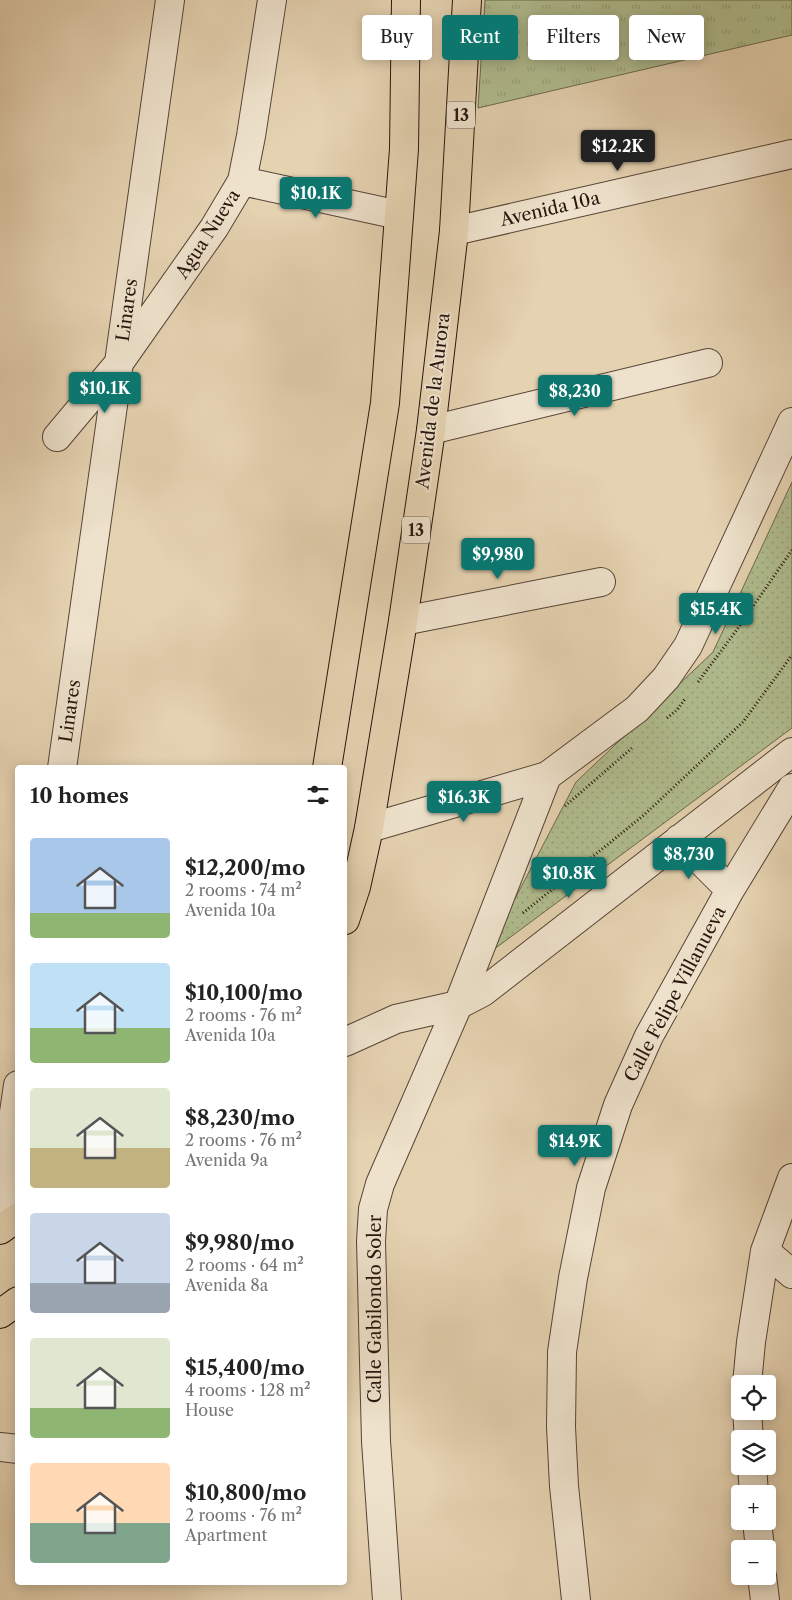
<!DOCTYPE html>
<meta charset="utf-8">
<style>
:root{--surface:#fff;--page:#f6f6f6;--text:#222;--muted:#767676;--accent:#0f766e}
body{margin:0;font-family:"Libre Caslon Text",serif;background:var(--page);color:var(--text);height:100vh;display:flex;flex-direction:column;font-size:19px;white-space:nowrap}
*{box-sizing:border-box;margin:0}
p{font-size:16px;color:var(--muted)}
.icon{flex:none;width:28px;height:28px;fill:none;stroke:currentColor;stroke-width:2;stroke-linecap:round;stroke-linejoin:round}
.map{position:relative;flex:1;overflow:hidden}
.side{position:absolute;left:15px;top:765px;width:332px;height:820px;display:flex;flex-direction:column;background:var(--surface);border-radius:5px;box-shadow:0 2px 12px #0003}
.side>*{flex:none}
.guide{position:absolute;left:362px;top:15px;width:354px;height:45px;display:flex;gap:10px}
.buttons{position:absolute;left:731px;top:1375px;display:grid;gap:10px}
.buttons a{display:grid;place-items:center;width:45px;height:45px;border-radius:5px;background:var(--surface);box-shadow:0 2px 12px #0003;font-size:25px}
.price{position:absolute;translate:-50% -42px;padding:0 11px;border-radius:5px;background:var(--accent);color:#fff;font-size:16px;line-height:32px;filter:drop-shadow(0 1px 2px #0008)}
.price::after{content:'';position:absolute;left:50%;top:30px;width:15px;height:11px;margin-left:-8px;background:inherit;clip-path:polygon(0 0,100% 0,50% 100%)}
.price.current{background:#222;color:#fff}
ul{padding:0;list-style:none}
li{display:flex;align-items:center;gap:15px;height:125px;padding:0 15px}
li span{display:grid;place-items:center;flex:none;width:140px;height:100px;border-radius:5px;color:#555}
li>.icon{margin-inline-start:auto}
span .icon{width:60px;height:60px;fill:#fffc;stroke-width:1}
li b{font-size:21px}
h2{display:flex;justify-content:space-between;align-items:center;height:60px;padding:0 15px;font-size:21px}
.pill{padding:0 18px;border-radius:5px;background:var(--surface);box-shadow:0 2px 12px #0003;font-size:18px;line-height:45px}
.pill.current{background:var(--accent);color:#fff}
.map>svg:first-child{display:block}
</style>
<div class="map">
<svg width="792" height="1600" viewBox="0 0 792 1600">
<defs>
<pattern id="grass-tufts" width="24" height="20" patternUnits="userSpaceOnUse" patternTransform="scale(1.25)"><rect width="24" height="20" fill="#b0bd8f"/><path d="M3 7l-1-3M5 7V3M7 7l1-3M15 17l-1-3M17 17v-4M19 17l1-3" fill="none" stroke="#97a27a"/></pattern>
<pattern id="park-dots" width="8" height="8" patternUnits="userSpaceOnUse" patternTransform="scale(1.25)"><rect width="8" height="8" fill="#b0bd8f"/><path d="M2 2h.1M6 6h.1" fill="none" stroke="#97a27a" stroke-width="1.8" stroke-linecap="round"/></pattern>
</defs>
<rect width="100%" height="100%" fill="#e5d2b1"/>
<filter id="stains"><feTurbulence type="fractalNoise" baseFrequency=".004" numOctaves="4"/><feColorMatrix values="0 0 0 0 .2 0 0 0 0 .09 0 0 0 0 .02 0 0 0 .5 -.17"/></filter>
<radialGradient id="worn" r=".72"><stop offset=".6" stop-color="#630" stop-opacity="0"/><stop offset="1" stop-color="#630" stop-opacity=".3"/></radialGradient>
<path fill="url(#grass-tufts)" stroke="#6c694e" d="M485,0H792V35L478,108Z"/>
<path fill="url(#park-dots)" stroke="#6c694e" d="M792,482V728L485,956L576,782L713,652Z"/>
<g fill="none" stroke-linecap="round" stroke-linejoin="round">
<defs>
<path id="minor" d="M242,181L399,215
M454,231L792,154
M431,430L708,363
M57,437L119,363L214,228L242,181L251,136L272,0
M403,621L601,582
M62,768L170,0
M369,828L547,776
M679,839L730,890
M345,1042L396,1019L458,1005L483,992L792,752
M0,1209L18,1085
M765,1251L792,1274
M747,1384L751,1342L765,1251L792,1178
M747,1411L749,1439
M0,1447L18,1449
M752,1466L754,1494
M757,1521L760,1549
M762,1576L765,1600
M387,1600L376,1441L371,1241L373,1209L380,1184L458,1005L547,776L637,709L666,678L688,646L792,422
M576,1600L564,1486L561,1427L562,1352L573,1278L591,1188L618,1105L649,1036L730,890L792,788"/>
<path id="major" d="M327,768L385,403L404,149L406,0
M345,920L356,887L369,828L403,621L431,430L454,231L467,0
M0,1230L18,1217
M0,1314L18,1301"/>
</defs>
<use href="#minor" stroke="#564436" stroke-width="30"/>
<use href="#major" stroke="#27150d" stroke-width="30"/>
<path stroke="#27150d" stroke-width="3" stroke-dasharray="1 2.5" stroke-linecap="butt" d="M698,682L736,631L792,550
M667,718L677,710L685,699
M565,806L632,748
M523,913L644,815L743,722L792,655"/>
<use href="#minor" stroke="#eee2cc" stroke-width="28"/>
<use href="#major" stroke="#e5d2b1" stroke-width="28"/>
</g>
<g text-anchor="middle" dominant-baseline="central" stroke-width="4" stroke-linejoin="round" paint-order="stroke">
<g fill="#eee2cc" stroke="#635246" stroke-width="1">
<rect x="447" y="101.5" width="28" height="27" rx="4"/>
<rect x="402" y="516.5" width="28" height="27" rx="4"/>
</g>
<g font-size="16" font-weight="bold" fill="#27150d">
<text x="461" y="115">13</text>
<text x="416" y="530">13</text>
</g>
<g font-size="18" fill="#27150d" stroke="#eee2cc">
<text transform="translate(550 209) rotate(-13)">Avenida 10a</text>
<text transform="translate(208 234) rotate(-57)">Agua Nueva</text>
<text transform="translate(127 310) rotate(-82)">Linares</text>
<text transform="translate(433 401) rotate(-83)">Avenida de la Aurora</text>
<text transform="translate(70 711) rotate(-82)">Linares</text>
<text transform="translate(675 994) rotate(-62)">Calle Felipe Villanueva</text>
<text transform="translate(375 1309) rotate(-90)">Calle Gabilondo Soler</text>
</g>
</g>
<rect width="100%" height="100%" filter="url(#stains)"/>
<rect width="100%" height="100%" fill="url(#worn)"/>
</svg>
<div class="buttons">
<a><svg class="icon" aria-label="locate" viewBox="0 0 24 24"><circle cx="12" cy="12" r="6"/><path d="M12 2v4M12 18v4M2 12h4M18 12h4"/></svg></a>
<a><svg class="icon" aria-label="layers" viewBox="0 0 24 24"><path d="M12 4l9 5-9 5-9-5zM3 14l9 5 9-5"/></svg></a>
<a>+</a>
<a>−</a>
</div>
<b class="price current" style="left:618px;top:172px">$12.2K</b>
<b class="price" style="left:316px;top:219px">$10.1K</b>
<b class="price" style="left:105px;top:414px">$10.1K</b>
<b class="price" style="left:575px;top:417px">$8,230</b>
<b class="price" style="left:498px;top:580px">$9,980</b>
<b class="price" style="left:716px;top:635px">$15.4K</b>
<b class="price" style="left:464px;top:823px">$16.3K</b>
<b class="price" style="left:689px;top:880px">$8,730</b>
<b class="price" style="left:569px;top:899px">$10.8K</b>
<b class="price" style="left:575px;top:1167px">$14.9K</b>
<div class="guide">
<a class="pill">Buy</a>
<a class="pill current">Rent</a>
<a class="pill">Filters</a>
<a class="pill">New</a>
</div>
<section class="side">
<h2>10 homes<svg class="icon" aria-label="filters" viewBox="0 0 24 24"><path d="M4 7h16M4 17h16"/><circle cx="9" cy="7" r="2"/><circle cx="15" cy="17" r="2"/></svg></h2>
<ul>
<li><span style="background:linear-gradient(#a9c7e8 75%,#8fb573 0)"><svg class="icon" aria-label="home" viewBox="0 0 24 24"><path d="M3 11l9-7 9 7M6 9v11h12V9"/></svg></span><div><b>$12,200/mo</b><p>2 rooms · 74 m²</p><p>Avenida 10a</p></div></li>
<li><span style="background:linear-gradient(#bfe0f5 65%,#8fb573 0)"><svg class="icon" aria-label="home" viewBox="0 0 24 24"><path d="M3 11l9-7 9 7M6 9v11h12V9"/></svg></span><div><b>$10,100/mo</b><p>2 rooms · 76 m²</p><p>Avenida 10a</p></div></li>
<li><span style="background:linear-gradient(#dfe7d0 60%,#c2b280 0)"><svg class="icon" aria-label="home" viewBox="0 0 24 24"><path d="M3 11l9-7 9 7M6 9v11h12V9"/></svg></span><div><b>$8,230/mo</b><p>2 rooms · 76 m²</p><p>Avenida 9a</p></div></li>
<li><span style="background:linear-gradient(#c9d6e8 70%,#9aa5b1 0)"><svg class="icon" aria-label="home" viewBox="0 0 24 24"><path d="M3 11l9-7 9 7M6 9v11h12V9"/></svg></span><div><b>$9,980/mo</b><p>2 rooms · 64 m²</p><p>Avenida 8a</p></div></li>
<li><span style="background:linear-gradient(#dfe7d0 70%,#8fb573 0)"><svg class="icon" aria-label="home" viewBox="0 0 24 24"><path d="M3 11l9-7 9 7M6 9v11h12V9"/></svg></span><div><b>$15,400/mo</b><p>4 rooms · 128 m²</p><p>House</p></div></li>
<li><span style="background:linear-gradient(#ffd9b3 60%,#7fa58c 0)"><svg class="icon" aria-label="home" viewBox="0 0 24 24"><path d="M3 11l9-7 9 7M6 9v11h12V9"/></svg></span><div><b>$10,800/mo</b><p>2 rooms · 76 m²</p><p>Apartment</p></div></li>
</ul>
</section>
</div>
